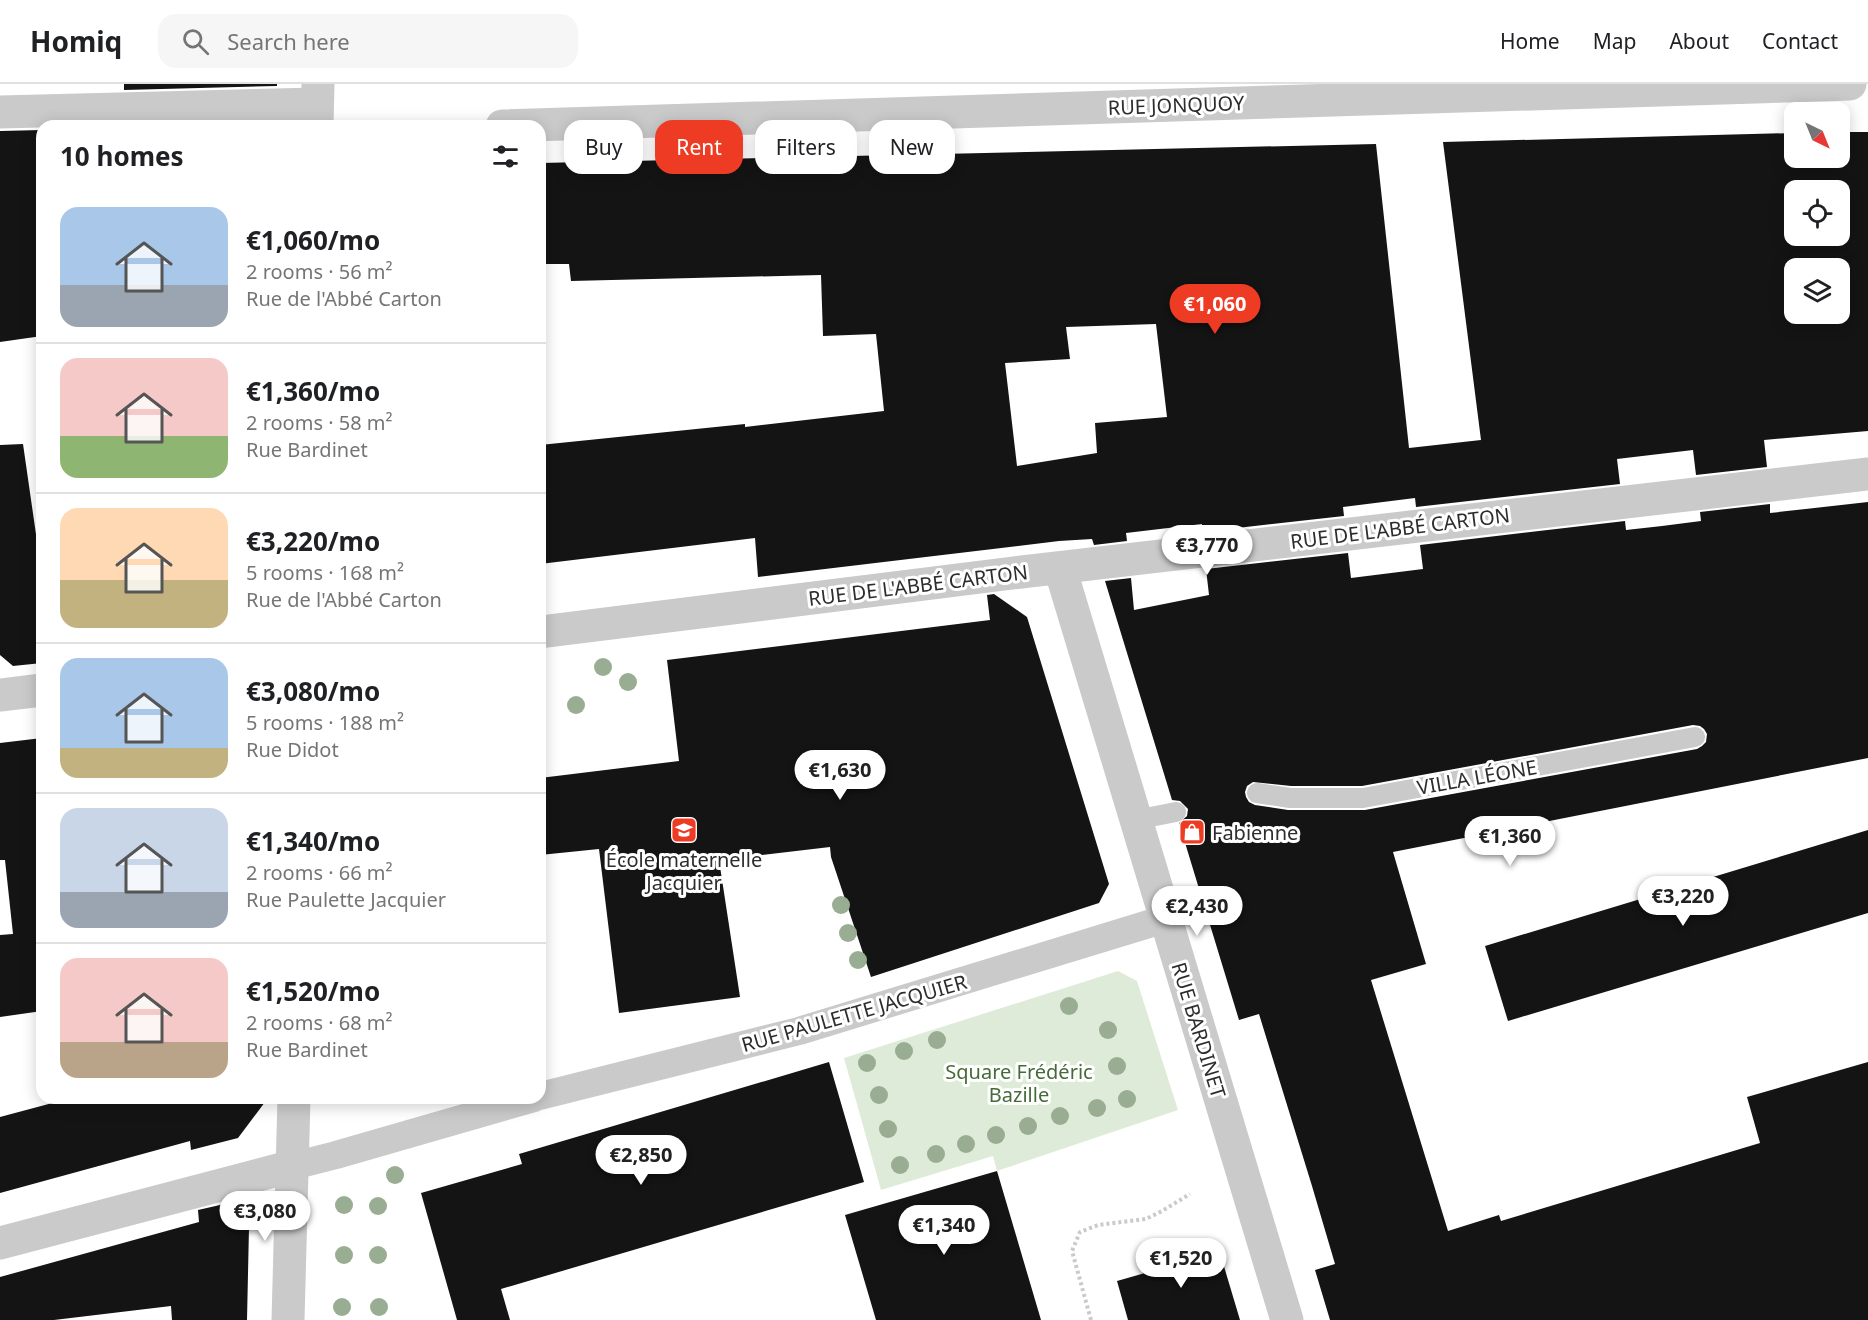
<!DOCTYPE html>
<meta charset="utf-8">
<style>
:root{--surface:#fff;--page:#f6f6f6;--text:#202124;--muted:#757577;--line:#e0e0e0;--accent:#ee3b24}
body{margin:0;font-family:"Noto Sans",sans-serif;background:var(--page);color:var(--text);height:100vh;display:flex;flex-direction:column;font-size:22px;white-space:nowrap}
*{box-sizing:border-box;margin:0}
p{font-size:20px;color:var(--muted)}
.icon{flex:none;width:33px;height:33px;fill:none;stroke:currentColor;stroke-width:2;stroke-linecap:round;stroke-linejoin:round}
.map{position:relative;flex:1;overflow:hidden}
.side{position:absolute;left:36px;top:36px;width:510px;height:984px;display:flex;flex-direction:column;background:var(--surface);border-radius:18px;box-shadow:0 3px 15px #0003}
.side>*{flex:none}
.guide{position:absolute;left:564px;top:36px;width:570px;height:54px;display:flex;gap:12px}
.needle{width:39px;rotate:137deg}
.controls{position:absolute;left:1784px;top:18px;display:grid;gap:12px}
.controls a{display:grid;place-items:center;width:66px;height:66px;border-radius:12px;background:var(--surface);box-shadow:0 3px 15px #0003;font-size:30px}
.price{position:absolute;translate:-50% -51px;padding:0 14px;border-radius:21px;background:#fff;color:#222;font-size:20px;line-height:39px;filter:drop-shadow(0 2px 3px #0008)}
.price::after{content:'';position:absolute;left:50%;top:36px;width:18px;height:14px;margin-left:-9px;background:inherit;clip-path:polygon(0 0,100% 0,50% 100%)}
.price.current{background:var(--accent);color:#fff}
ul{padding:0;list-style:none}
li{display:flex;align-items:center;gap:18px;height:150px;padding:0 24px}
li+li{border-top:2px solid var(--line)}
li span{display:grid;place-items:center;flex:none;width:168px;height:120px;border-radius:18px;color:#555}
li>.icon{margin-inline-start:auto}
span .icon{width:72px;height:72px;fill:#fffc;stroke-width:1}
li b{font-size:26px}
h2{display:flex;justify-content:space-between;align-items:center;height:72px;padding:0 24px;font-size:26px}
.chip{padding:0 21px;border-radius:18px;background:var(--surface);box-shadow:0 3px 15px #0003;font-size:21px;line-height:54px}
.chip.current{background:var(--accent);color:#fff}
header{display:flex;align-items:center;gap:36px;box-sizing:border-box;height:84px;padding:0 30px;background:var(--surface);border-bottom:2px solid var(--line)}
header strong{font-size:28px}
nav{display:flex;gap:33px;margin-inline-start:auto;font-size:21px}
.search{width:420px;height:54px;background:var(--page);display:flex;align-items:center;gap:15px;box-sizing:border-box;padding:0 21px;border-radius:18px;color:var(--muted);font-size:22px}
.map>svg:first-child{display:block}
</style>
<header>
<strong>Homiq</strong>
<div class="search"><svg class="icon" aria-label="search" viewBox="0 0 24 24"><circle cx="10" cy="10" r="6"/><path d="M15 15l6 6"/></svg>Search here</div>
<nav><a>Home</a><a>Map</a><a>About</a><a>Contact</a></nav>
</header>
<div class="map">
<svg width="1868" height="1236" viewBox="0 0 1868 1236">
<rect width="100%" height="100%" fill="#fff"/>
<path fill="#dfebd9" d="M1118,887L1137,897L1178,1026L997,1087L993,1072L881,1106L844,974Z"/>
<path fill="#141414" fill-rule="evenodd" d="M124,0H277V2L124,6Z
M276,40V42H188Z
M42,46V252L0,258V47Z
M1839,48H1868V347L1764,356L1767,383L1696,391L1693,366L1617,375L1620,400L1416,423L1415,414L1343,423L1344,432L1202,448V440L1126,449L1127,457L1094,461L1092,455L1059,457L758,493L755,454L540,480V361L745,340V343L884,327L876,250L823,252L821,191L571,197L569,180H540V79L1376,60L1409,364L1481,356L1443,58L1794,49V74H1839ZM1794,106H1839V152H1794ZM1794,184H1839V230H1794ZM1156,240L1167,333L1095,339L1097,369L1017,382L1005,279L1070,275L1066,243Z
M23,360L42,492V579L13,582L0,571V361Z
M1868,418V674L1393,768L1426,880L1371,896L1448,1147L1499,1131L1501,1137L1760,1059L1747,1013L1868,978V1236H1330L1315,1186L1335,1180L1312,1102L1259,930L1239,936L1179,739L1187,732L1188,725L1180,717L1172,716L1105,497L1131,494L1134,526L1209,511L1206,485L1348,469L1351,494L1423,485L1420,461L1625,437L1626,446L1662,442L1701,437L1700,428L1770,420V429ZM1693,641L1700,642L1704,645L1707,650L1706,658L1702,662L1697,665L1365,726H1288L1255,721L1249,718L1246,713L1245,708L1247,702L1253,698L1291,702H1362Z
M994,510L1027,533L1109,800L1099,819L871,893L831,773L830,763L719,776L740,913L619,929L599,765L540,771V694L679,677L667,576L990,536L987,511Z
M42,654V927L0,933V851L13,850L5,776H0V659Z
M1868,746V829L1508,937L1485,862Z
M829,978L864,1098L501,1205L510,1236H457L421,1109L522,1080L519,1070Z
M71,1014H268L238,1054L191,1066L190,1057L0,1109V1033Z
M997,1087L1041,1236H876L845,1131Z
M220,1121L249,1143L247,1236H172L171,1222L54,1236H0V1193L199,1138L198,1126Z
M1217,1159L1240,1236H1128L1117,1197L1152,1187L1150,1178Z"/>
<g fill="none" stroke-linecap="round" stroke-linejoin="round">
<path stroke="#cacaca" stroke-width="4" stroke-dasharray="3 3" stroke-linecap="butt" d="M1091,1236L1072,1167L1080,1148L1098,1141L1146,1135L1162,1127L1190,1110"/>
<path stroke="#cacaca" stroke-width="20" d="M1257,709L1290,714H1363L1695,653
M1135,736L1176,728"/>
<path stroke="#cacaca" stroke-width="28" d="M540,1012L799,947L1165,835
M293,1082L336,1071L534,1014"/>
<path stroke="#cacaca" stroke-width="33" d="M0,28L317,20
M502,42L1850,0
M1060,484L1287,1236
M540,548L1013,489L1868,390
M0,611L42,606
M0,1159L293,1082"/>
<path stroke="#cacaca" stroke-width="33" d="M317,42L318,0
M288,1236L294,1014"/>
</g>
<g fill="#99ad92">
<circle cx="603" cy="583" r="9"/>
<circle cx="628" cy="598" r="9"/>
<circle cx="576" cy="621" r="9"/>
<circle cx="841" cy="821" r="9"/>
<circle cx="848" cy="849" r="9"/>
<circle cx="858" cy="876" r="9"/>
<circle cx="1069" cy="922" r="9"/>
<circle cx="1108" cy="946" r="9"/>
<circle cx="937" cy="956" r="9"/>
<circle cx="904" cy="967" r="9"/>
<circle cx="867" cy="979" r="9"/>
<circle cx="1117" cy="982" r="9"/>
<circle cx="879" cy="1011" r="9"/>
<circle cx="1127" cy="1015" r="9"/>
<circle cx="1097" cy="1024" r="9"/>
<circle cx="1060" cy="1032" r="9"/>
<circle cx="1028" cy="1042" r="9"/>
<circle cx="888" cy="1045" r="9"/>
<circle cx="996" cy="1051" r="9"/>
<circle cx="966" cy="1060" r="9"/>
<circle cx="936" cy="1070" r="9"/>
<circle cx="900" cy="1081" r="9"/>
<circle cx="395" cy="1091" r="9"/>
<circle cx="344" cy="1121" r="9"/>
<circle cx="378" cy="1122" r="9"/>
<circle cx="344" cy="1171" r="9"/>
<circle cx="378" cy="1171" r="9"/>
<circle cx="342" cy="1223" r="9"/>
<circle cx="379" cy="1223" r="9"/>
</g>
<defs>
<symbol id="school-square" viewBox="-11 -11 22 22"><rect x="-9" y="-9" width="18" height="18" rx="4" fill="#ee3b24" stroke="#fff"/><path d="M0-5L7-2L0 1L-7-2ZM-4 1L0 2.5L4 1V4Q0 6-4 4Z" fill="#fff"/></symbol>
<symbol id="shop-square" viewBox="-11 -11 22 22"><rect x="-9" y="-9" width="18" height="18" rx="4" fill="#ee3b24" stroke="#fff"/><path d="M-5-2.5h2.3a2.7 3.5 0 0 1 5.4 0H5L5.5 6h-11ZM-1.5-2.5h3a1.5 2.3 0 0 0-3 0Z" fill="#fff"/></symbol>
</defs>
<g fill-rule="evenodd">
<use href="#school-square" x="669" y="731" width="30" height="30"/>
<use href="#shop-square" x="1177" y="733" width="30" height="30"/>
</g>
<g text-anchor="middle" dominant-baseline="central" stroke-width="6" stroke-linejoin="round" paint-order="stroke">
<g font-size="20" fill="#2d2d2d" stroke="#fff">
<text transform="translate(1176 21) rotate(-2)">RUE JONQUOY</text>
<text transform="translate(1400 444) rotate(-7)">RUE DE L'ABBÉ CARTON</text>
<text transform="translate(918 501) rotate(-7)">RUE DE L'ABBÉ CARTON</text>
<text transform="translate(1477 693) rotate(-10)">VILLA LÉONE</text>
<text transform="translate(854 929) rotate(-16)">RUE PAULETTE JACQUIER</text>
<text transform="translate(1199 946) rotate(73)">RUE BARDINET</text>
</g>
<g font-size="20" fill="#2d2d2d" stroke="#fff" text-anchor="start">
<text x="1212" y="748">Fabienne</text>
<text x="684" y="775" text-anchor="middle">École maternelle<tspan x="684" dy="23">Jacquier</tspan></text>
</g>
<g font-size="20" fill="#466a38" stroke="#fff">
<text x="1019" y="987">Square Frédéric<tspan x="1019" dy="23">Bazille</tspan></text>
</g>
</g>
</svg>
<div class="controls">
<a><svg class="needle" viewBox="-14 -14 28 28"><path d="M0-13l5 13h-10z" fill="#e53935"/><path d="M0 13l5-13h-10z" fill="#757577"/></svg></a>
<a><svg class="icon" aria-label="locate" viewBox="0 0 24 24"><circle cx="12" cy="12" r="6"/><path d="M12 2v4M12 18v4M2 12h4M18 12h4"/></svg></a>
<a><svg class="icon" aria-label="layers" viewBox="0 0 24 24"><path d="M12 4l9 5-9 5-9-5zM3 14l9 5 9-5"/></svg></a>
</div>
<b class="price current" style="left:1215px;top:251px">€1,060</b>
<b class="price" style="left:1207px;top:492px">€3,770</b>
<b class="price" style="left:840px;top:717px">€1,630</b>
<b class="price" style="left:1510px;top:783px">€1,360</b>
<b class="price" style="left:1683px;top:843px">€3,220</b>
<b class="price" style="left:1197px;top:853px">€2,430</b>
<b class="price" style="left:641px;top:1102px">€2,850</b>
<b class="price" style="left:265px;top:1158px">€3,080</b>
<b class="price" style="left:944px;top:1172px">€1,340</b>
<b class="price" style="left:1181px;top:1205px">€1,520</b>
<div class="guide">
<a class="chip">Buy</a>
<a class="chip current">Rent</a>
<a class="chip">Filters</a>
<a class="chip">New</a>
</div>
<section class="side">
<h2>10 homes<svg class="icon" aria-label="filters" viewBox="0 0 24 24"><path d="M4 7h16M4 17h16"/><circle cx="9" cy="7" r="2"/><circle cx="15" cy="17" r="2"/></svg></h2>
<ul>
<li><span style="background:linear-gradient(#a9c7e8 65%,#9aa5b1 0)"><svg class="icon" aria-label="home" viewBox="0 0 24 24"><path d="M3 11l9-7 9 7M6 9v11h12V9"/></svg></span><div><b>€1,060/mo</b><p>2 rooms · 56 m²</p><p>Rue de l'Abbé Carton</p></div></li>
<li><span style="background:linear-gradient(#f6c9c9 65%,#8fb573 0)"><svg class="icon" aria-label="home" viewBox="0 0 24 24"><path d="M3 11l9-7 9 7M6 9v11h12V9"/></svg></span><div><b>€1,360/mo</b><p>2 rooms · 58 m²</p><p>Rue Bardinet</p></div></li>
<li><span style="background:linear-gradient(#ffd9b3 60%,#c2b280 0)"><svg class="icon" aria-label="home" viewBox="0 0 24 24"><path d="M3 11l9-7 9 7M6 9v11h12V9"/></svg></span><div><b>€3,220/mo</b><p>5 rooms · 168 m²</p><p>Rue de l'Abbé Carton</p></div></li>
<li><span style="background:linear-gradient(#a9c7e8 75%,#c2b280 0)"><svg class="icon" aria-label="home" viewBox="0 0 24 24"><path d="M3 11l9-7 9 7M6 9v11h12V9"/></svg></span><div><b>€3,080/mo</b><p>5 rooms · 188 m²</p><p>Rue Didot</p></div></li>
<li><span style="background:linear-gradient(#c9d6e8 70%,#9aa5b1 0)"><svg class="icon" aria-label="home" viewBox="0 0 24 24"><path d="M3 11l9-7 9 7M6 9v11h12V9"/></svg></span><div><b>€1,340/mo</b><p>2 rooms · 66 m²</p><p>Rue Paulette Jacquier</p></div></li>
<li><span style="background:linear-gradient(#f6c9c9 70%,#b9a48a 0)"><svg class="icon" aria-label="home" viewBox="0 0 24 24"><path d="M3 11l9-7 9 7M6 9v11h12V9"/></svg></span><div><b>€1,520/mo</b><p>2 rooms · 68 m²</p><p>Rue Bardinet</p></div></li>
</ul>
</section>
</div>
